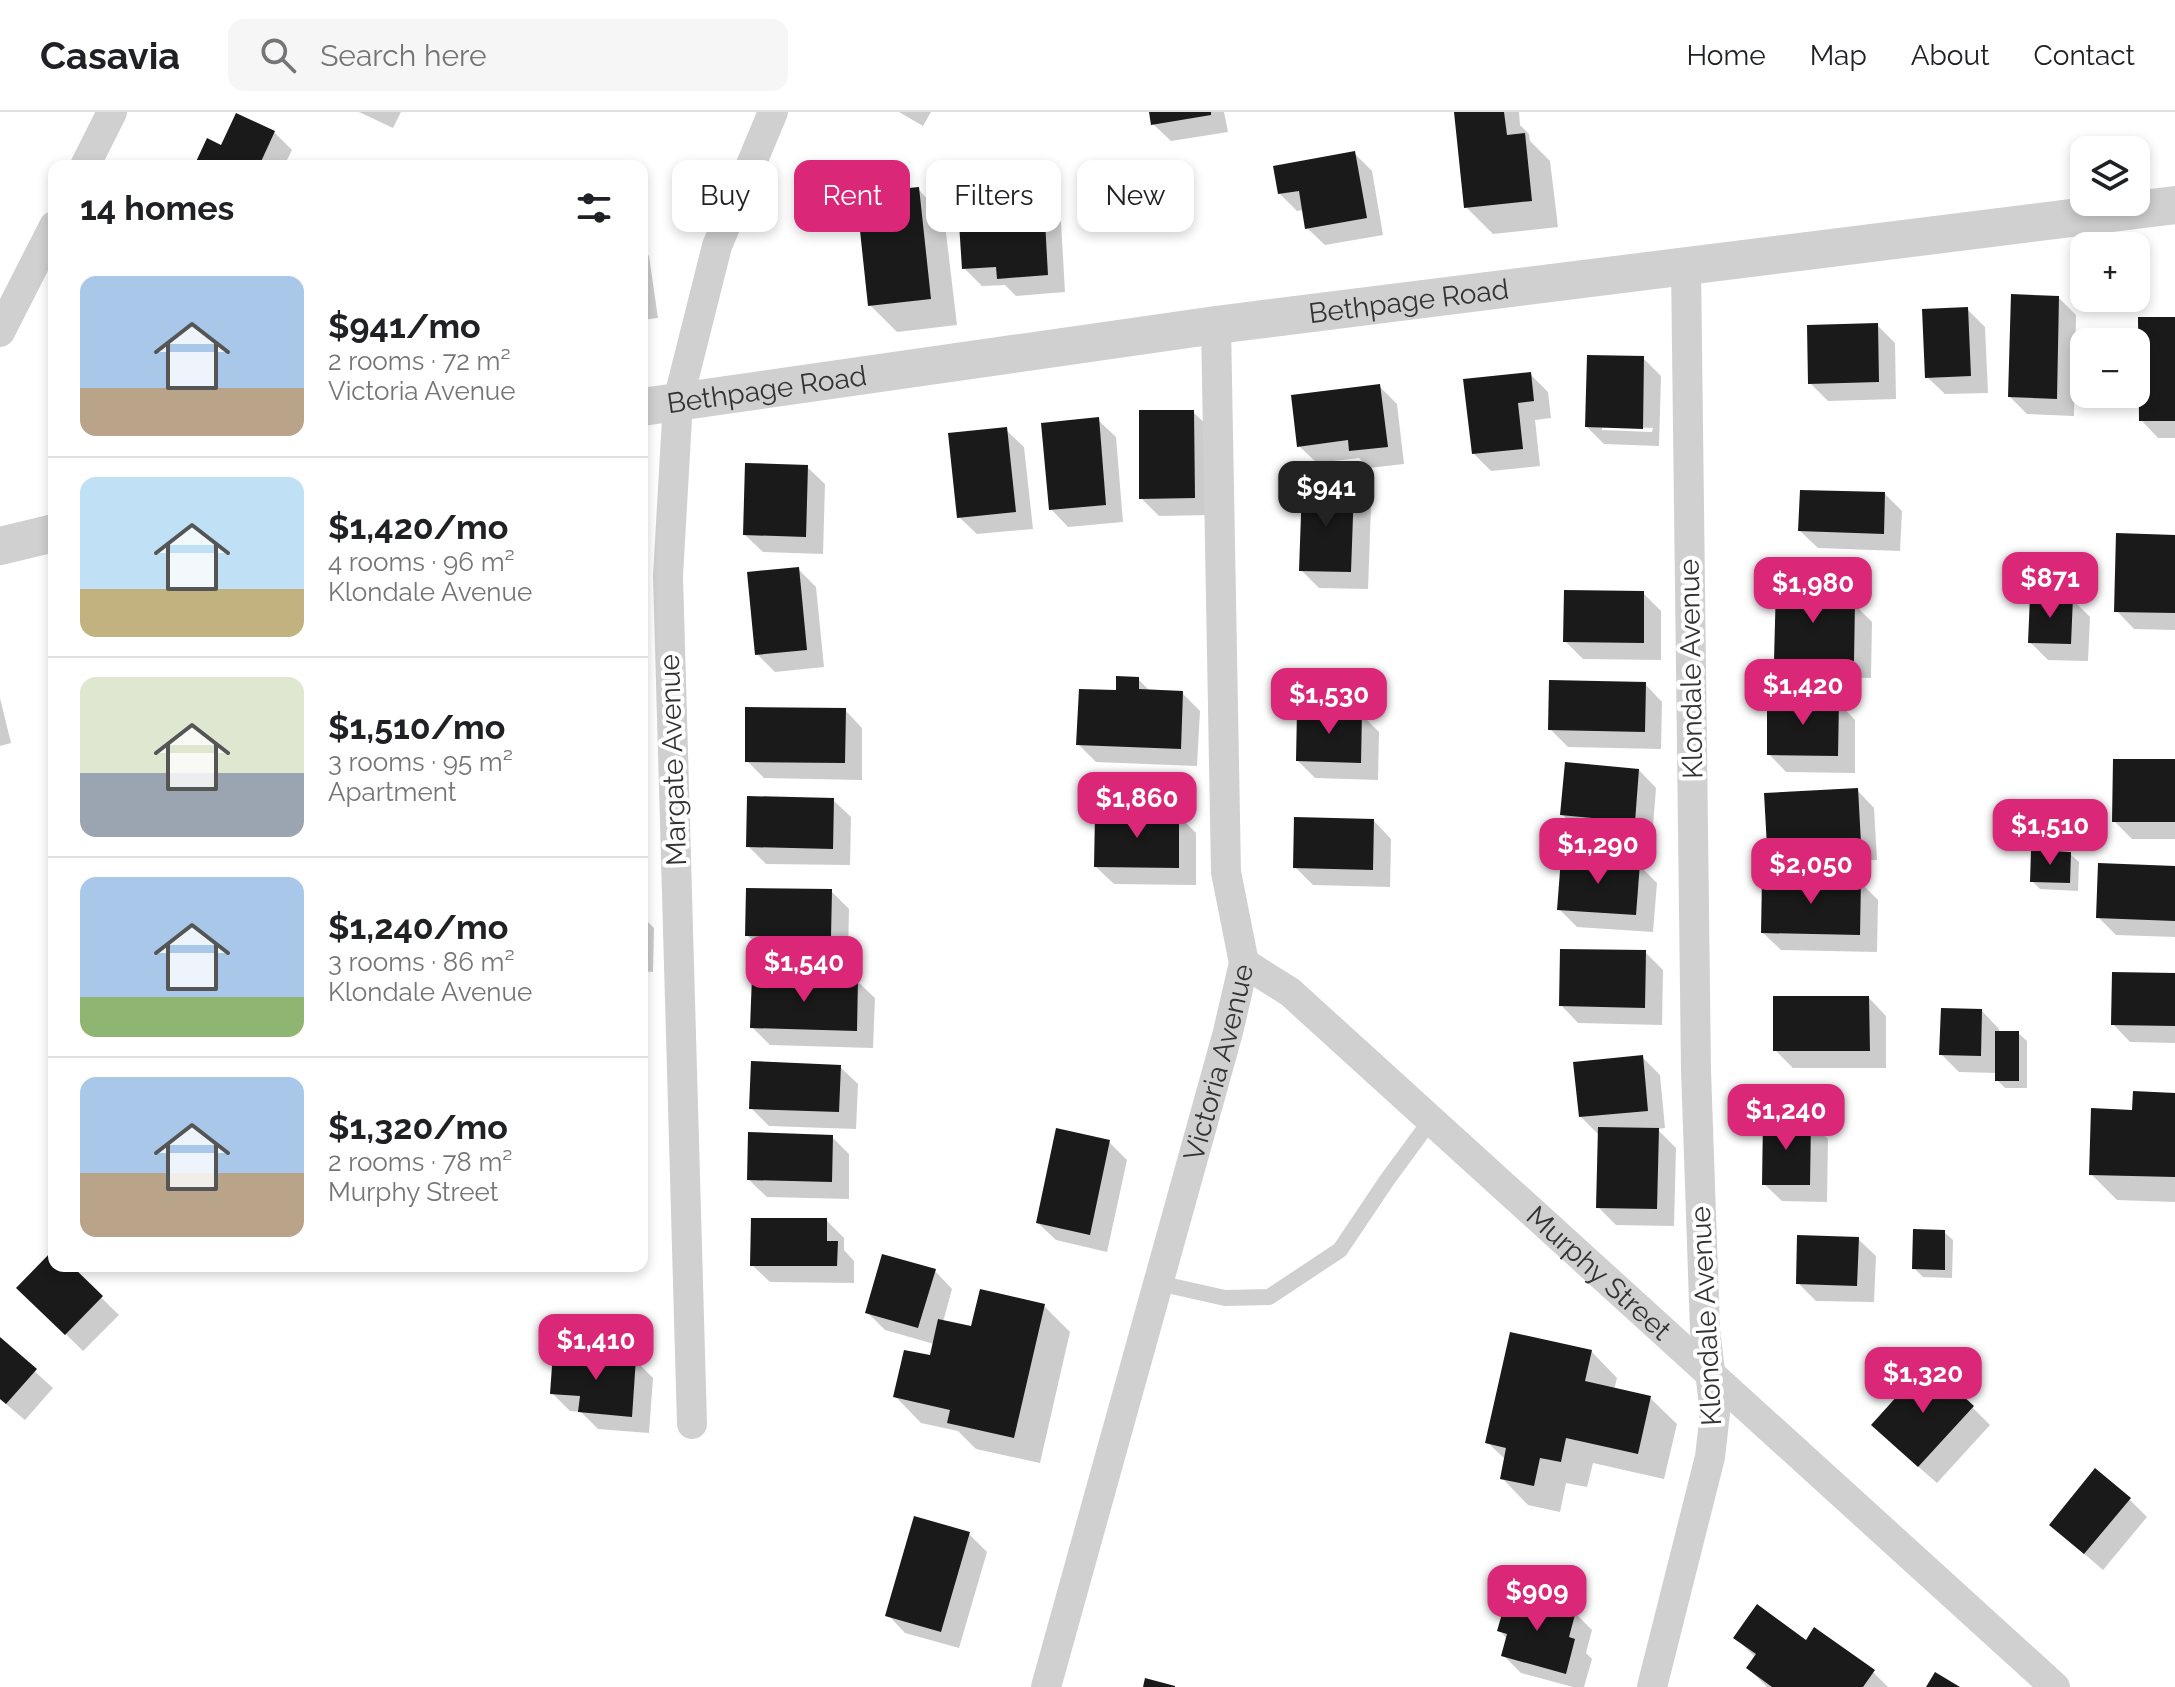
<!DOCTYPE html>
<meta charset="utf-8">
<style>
:root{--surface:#fff;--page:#f6f6f6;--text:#202124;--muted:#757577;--line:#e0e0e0;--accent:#db2777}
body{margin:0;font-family:Raleway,sans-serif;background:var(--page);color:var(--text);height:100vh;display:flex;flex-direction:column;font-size:30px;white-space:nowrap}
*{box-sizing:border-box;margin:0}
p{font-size:26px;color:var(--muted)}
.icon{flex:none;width:44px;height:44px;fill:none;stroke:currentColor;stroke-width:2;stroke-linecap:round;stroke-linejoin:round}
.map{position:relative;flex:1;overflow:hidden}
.side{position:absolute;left:48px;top:48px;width:600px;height:1112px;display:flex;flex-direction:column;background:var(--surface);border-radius:16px;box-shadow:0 4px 12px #0003}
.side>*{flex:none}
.hud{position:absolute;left:672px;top:48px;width:760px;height:72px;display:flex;gap:16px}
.controls{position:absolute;left:2070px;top:24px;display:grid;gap:16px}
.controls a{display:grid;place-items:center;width:80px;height:80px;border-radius:16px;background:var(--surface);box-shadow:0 4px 12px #0003;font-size:40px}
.price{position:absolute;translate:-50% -68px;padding:0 18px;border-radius:16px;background:var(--accent);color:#fff;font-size:26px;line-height:52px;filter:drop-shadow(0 2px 4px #0008)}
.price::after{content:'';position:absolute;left:50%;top:48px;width:24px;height:18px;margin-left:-12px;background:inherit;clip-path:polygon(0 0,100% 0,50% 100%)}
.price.current{background:#222;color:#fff}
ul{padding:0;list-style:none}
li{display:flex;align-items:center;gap:24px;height:200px;padding:0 32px}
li+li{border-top:2px solid var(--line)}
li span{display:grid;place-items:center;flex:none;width:224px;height:160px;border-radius:16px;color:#555}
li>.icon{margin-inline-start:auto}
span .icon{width:96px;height:96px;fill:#fffc;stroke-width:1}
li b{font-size:34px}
h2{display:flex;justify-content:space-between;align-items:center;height:96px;padding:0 32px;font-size:34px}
.tag{padding:0 28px;border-radius:16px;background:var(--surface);box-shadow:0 4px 12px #0003;font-size:28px;line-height:72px}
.tag.current{background:var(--accent);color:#fff}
header{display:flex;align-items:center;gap:48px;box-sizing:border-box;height:112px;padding:0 40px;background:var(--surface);border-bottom:2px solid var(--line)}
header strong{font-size:38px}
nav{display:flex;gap:44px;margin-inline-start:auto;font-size:28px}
.search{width:560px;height:72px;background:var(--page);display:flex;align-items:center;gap:20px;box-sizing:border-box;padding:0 28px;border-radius:16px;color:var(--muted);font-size:30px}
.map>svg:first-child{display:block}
</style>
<header>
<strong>Casavia</strong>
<div class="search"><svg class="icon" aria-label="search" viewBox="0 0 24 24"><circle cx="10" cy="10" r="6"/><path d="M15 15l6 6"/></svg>Search here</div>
<nav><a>Home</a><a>Map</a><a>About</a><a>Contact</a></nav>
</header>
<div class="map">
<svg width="2175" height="1575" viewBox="0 0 2175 1575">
<rect width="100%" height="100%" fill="#fff"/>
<path fill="#0003" fill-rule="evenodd" d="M359,0H401L393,16Z
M899,0H931L923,14Z
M1151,0H1224L1228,20L1171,29L1153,12Z
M1456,0H1519L1520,13L1529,22L1530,29L1550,49L1558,115L1493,122L1466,95Z
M274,20L292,38L284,54H196L222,35Z
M1354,41L1372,59L1383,123L1325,133L1307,116L1304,98L1297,99L1279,81Z
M918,77L944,104L957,213L897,220L870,193Z
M1043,93L1061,110L1065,180L1016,184L1005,173L982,174L964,156Z
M642,137L649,144L658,206L642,208Z
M2059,186L2076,203L2074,304L2027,302L2010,285Z
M1967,197L1985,215L1988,281L1945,282L1927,265Z
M2175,207V326H2158L2141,308V287L2106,288L2100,282H2136V236L2140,240Z
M1877,213L1895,231L1896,287L1828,289L1810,271Z
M1643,246L1661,264L1659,334L1604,332L1587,315ZM1602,314L1653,316L1652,320L1602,318Z
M1530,262L1548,280L1551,306L1535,308L1540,354L1491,359L1473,341Z
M1379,274L1397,292L1404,352L1369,356L1359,346L1317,351L1299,334Z
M1193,300L1211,317L1212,403L1159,404L1141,386Z
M1098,308L1116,325L1123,410L1068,415L1051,397Z
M1006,318L1024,335L1033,417L977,422L959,405Z
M807,355L825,372L823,442L763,440L745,423Z
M1353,378L1371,395L1368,477L1319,476L1301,458Z
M1884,381L1902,399L1900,439L1818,436L1800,419Z
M2175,425V518L2134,517L2117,499Z
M798,457L816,475L824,555L775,560L757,542Z
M1830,476L1846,492H1854L1872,510L1871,566L1794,564L1776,547Z
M1643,481L1661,499V548L1583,547L1565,529Z
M2072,487L2090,505L2088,549L2048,548L2030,530Z
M1138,567L1151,580L1182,581L1200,599L1197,654L1096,650L1078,632L1118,580Z
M1645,572L1662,590L1661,637L1568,635L1550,617Z
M0,586L11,631L0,634Z
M1838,590L1855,608V661L1786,660L1769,642Z
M845,598L862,616V668L764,666L747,649Z
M1361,602L1379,620L1378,668L1315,666L1298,649Z
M642,631L647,636L648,695H642Z
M2175,649V727H2132L2114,709Z
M1639,658L1656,676L1652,726L1580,720L1562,702Z
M1857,678L1874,696L1877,748L1786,752L1768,734Z
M833,688L851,705L850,753L766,752L748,734Z
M1178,703L1196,721V773L1114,772L1096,755Z
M1374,709L1391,727L1390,775L1313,773L1295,755Z
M2070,742L2079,750L2078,779L2040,777L2032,769Z
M1639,753L1657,771L1653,820L1577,815L1559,797Z
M2175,756V825L2116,823L2098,805Z
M1860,770L1878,788L1877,840L1781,838L1763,821Z
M831,779L849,797L848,842L765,840L747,823Z
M642,804L654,816L653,860L642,859Z
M1645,840L1663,858L1662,913L1578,911L1561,893Z
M2175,863V931L2130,930L2113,912Z
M857,869L875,886L873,936L770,933L752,915Z
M642,884L646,887L645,935H642Z
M1869,886L1886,904V956H1793L1775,938Z
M1982,899L1999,917V921H2018L2027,929V976H2005L1997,968V961L1959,960L1942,943Z
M1642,945L1660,963L1665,1016L1657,1017L1676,1036L1674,1114L1616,1113L1598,1095L1599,1023L1580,1004Z
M840,955L858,972L856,1017L769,1014L751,996Z
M2175,983V1090L2117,1088L2091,1062L2133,1000Z
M1810,1010L1828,1027L1827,1090L1782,1089L1764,1072Z
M832,1025L849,1042V1087L767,1085L749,1068Z
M1109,1030L1127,1048L1107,1140L1056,1128L1038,1111Z
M642,1065L648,1070L647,1145H642Z
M826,1108L844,1126V1138L854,1149V1171L770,1170L752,1153Z
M1944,1120L1953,1128L1952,1166L1923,1165L1914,1156Z
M1858,1127L1876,1144L1874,1190L1816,1189L1798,1171Z
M54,1140V1154H69L119,1203L83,1239L19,1176Z
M935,1159L952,1177L943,1210L973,1216L1044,1194L1070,1220L1040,1351L976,1337L958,1319L921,1311L895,1284L931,1246L934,1232L885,1218L867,1200Z
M0,1228L53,1276L25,1308L0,1287Z
M1591,1239L1617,1266L1614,1278L1650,1286L1677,1312L1664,1367L1593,1351L1587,1375L1566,1371L1560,1400L1528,1393L1502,1366L1506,1348L1487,1330Z
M635,1248L653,1266L649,1321L598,1317L581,1300L570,1299L552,1281Z
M1972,1295L1990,1313L1937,1371L1891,1331Z
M2129,1387L2147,1405L2103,1458L2051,1413Z
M969,1422L987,1440L959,1536L905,1521L888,1503Z
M1575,1501L1592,1518L1586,1541L1592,1547L1584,1575H1573L1521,1561L1503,1543L1507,1527L1500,1519Z
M1736,1526L1806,1531L1873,1560L1888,1575H1767L1748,1556L1756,1546Z"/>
<path fill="#1a1a1a" d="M1149,0H1211V3L1151,13Z
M1454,0H1504L1507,23L1525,21L1532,89L1464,96Z
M236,1L275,19L259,54H194L207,26L221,33Z
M1355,39L1367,106L1305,117L1299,79L1278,82L1273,54Z
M919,75L931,187L868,194L856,81Z
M1044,91L1048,163L997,167L996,155L962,157L958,96Z
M2011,182L2059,184L2057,287L2008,285Z
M1968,195L1971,264L1925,266L1922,197Z
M2138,205H2175V309H2139Z
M1878,211L1879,270L1808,272L1807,213Z
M2086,221H2124V230H2086Z
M1587,243L1644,244L1643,317L1585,315Z
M1531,260L1534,289L1518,291L1523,337L1472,342L1463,267Z
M1380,272L1388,335L1349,339L1348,328L1297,335L1291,283Z
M1139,298H1194L1195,386L1139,387Z
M1099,305L1106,393L1049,398L1041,311Z
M1007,315L1016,400L957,406L948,321Z
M745,351L808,353L806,425L743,423Z
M1302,374L1354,376L1351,460L1299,459Z
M1800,378L1885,380L1884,422L1798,419Z
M2116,421L2175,423V501L2114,500Z
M799,455L807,538L755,543L747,460Z
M1776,473L1831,474V489L1855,490L1854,549L1774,548Z
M1564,478L1644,479V531L1563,530Z
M2030,484L2073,485L2071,532L2028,531Z
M1116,564L1139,565V577L1183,579L1181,637L1076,633L1079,577L1116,578Z
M1549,568L1646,570L1645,620L1548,618Z
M1767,587L1839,588L1838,644L1767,643Z
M745,595L846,596L845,651L745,650Z
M1297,598L1362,600L1361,651L1296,649Z
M2113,647H2175V710H2112Z
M1565,650L1639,657L1635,710L1560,703Z
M1858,676L1861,731L1767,735L1764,681Z
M747,684L834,686L833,737L746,735Z
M1095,701H1179V756L1094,755Z
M1294,705L1374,707L1373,758L1293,756Z
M2031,738L2071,740L2070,771L2030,770Z
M1561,746L1640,751L1636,803L1557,798Z
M2098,751L2175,754V809L2096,806Z
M1762,766L1861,768L1860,823L1761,821Z
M746,776L832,777L831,825L745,824Z
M1560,837L1646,838L1645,896L1559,894Z
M2112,860L2175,861V914L2111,913Z
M752,864L858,867L857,919L750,916Z
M1773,884H1869L1870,939H1773Z
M1941,896L1982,897L1981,944L1939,943Z
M1995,919H2019V969H1995Z
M1643,943L1648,999L1579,1005L1573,950Z
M751,949L841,953L839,1000L749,997Z
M2133,979L2175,981V1065L2089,1063L2091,996L2132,998Z
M1763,1006L1811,1008L1810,1073H1762Z
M1598,1015L1659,1016L1657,1097L1596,1096Z
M1056,1016L1110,1028L1090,1123L1036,1111Z
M748,1020L833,1023L832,1070L747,1068Z
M751,1106H827V1129H838L837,1154H750Z
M1913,1117L1945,1118V1158L1912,1157Z
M1797,1123L1859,1125L1857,1174L1796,1172Z
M54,1137V1154H72L103,1184L65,1223L16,1176Z
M882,1142L936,1157L918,1216L865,1201Z
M980,1177L1045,1192L1014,1326L947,1311L950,1298L893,1285L904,1238L930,1243L938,1207L971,1214Z
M1510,1220L1592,1238L1585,1269L1651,1284L1638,1342L1566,1326L1561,1350L1540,1346L1534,1374L1500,1367L1506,1336L1485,1331Z
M0,1225L37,1257L6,1292L0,1287Z
M553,1240L636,1246L632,1305L578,1300L580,1284L550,1282Z
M1927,1251L1974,1294L1918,1355L1871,1313Z
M2095,1356L2131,1386L2084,1442L2049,1413Z
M914,1404L970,1420L941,1520L885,1504Z
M1508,1481L1576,1499L1569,1525L1575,1527L1566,1562L1501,1544L1507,1522L1497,1519Z
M1757,1492L1806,1528L1814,1515L1875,1558L1863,1575H1772L1746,1556L1756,1542L1733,1526Z
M1935,1560L1960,1575H1926Z
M1145,1566L1175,1574V1575H1143Z"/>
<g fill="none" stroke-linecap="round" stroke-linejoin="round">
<path stroke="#d0d0d0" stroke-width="16" d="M1158,1171L1225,1186L1269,1185L1340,1138L1387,1068L1431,1008"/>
<g stroke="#d0d0d0" stroke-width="30">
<path d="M85,54L112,0"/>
<path d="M0,220L54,114"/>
<path id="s1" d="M1244,851L1290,880L2055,1575"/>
<path d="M692,1312L668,464L678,289L717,134L773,0"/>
<path id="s2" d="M1046,1575L1228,920L1244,851L1226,760L1216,213"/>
<path d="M1652,1575L1710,1345L1715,1301L1705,1218L1696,958L1686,154"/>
</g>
<g stroke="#d0d0d0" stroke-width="38">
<path id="s3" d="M642,295L1216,213L2175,93"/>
<path d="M0,434L54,421"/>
</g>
</g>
<g text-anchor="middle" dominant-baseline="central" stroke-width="8" stroke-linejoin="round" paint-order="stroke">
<g font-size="28" fill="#333" stroke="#fff">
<text stroke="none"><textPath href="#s3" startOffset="774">Bethpage Road</textPath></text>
<text stroke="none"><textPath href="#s3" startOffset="126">Bethpage Road</textPath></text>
<text transform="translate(1691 557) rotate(-91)">Klondale Avenue</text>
<text transform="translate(673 648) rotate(-92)">Margate Avenue</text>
<text stroke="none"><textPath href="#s2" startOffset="648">Victoria Avenue</textPath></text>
<text stroke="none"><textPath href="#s1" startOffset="472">Murphy Street</textPath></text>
<text transform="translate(1706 1204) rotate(-93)">Klondale Avenue</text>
</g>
</g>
</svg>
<div class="controls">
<a><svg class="icon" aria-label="layers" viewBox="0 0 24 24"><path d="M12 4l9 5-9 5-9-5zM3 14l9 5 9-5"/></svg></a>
<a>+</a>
<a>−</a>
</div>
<b class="price current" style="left:1326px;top:417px">$941</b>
<b class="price" style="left:2050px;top:508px">$871</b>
<b class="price" style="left:1813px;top:513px">$1,980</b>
<b class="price" style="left:1803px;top:615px">$1,420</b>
<b class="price" style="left:1329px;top:624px">$1,530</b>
<b class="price" style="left:1137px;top:728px">$1,860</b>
<b class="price" style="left:2050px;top:755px">$1,510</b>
<b class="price" style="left:1598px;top:774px">$1,290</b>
<b class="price" style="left:1811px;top:794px">$2,050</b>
<b class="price" style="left:804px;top:892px">$1,540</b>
<b class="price" style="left:1786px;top:1040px">$1,240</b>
<b class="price" style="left:596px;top:1270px">$1,410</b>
<b class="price" style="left:1923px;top:1303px">$1,320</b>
<b class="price" style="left:1537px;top:1521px">$909</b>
<div class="hud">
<a class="tag">Buy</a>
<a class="tag current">Rent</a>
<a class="tag">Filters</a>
<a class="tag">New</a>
</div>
<section class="side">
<h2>14 homes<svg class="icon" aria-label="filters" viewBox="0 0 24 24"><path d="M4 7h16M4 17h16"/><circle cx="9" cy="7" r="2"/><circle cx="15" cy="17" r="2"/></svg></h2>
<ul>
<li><span style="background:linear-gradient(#a9c7e8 70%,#b9a48a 0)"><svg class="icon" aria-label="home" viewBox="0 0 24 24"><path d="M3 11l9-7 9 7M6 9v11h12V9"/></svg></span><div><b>$941/mo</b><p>2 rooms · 72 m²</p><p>Victoria Avenue</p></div></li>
<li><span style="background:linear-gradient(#bfe0f5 70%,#c2b280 0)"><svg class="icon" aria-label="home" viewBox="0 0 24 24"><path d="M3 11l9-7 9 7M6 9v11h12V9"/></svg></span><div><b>$1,420/mo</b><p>4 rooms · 96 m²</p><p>Klondale Avenue</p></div></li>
<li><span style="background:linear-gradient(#dfe7d0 60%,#9aa5b1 0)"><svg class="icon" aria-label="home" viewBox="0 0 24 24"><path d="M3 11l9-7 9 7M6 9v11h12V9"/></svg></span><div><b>$1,510/mo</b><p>3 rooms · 95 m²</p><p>Apartment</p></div></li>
<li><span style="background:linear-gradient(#a9c7e8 75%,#8fb573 0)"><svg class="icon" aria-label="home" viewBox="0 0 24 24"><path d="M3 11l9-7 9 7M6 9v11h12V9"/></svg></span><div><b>$1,240/mo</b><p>3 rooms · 86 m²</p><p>Klondale Avenue</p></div></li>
<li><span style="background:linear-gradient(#a9c7e8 60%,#b9a48a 0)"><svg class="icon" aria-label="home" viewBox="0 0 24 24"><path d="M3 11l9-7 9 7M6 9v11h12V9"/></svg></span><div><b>$1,320/mo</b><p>2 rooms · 78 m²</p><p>Murphy Street</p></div></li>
</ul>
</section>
</div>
